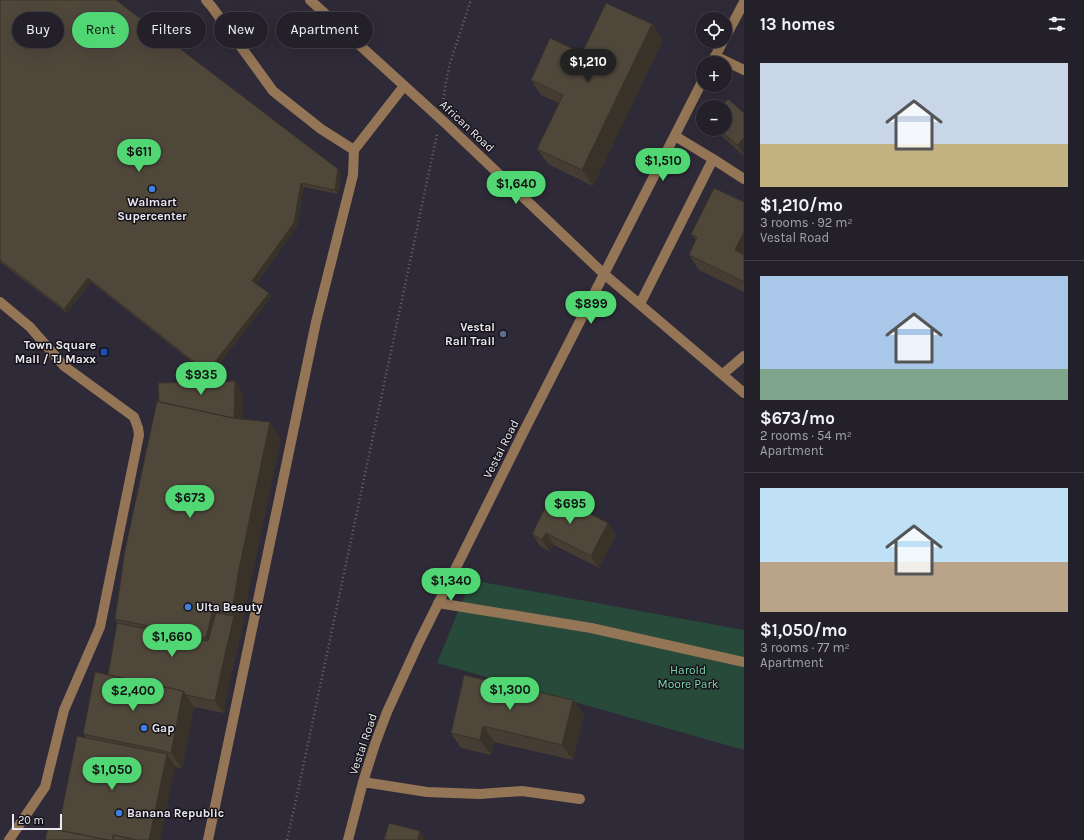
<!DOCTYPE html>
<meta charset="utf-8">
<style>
:root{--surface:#232029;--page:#2f2d35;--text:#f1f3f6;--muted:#a3a3a8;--line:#403e46;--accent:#51d674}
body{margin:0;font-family:Karla,sans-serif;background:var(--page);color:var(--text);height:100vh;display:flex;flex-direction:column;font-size:15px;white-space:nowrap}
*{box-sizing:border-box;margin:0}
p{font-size:13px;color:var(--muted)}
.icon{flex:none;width:22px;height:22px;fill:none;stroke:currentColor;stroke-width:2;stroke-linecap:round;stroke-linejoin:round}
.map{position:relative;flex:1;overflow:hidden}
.side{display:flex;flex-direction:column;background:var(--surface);width:340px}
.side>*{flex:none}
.banner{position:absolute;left:12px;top:12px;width:380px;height:36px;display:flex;gap:8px}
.fabs{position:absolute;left:696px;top:12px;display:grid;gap:8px}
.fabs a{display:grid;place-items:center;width:36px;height:36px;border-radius:50%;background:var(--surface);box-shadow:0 4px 16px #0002,0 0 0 1px var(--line);font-size:20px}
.scale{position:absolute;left:12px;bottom:10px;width:50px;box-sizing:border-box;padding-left:4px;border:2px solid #eae8f0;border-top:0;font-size:11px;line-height:14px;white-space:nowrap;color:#eae8f0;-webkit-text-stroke:3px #16141a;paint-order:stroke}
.price{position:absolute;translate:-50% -34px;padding:0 9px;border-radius:14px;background:var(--accent);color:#111;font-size:13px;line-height:26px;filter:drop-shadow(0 1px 2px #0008)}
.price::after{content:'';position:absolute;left:50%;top:24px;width:12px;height:9px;margin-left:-6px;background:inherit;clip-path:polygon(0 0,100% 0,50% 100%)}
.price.active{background:#222;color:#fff}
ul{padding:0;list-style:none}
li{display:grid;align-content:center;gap:8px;height:212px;padding:0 16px}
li+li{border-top:1px solid var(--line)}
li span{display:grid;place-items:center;height:124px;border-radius:0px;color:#555}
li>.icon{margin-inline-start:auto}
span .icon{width:72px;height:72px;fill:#fffc;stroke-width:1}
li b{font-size:17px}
h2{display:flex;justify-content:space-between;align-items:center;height:48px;padding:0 16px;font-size:17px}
.chip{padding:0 14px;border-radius:18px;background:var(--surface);box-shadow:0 4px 16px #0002,0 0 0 1px var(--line);font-size:14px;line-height:36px}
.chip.active{background:var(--accent);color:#111}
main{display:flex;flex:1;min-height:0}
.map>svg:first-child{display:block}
</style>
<main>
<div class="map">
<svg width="744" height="840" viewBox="0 0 744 840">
<rect width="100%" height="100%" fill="#2f2a37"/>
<path fill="#274a3a" d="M471,580L744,630V750L437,663Z"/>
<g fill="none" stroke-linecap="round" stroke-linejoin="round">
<path stroke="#696571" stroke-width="2.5" stroke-dasharray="1 3" stroke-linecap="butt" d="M443,103L446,82L450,63L471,0
M287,840L299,786L437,134"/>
<path stroke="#947555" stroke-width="10" d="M206,0L212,7L273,91L321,129L354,150
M310,0L443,121L604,274L744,393
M725,38L744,2
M715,56L744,70
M712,63L723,41
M675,136L713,159L744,179
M0,302L30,327L64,366L134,417L138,428L139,435L100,627L64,710L45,787L9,840
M640,304L713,159
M723,374L744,356
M438,603L591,628L744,662
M363,782L427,792L480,794L522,791L580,799
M208,840L316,322L353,175L354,150L404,86
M348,840L363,782L375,744L387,712L419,642L523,433L703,80"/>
</g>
<path fill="#453d33" d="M0,0L338,169L341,173L338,194L304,187L297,227L256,284L269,293L271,297L210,376L91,282L67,313L0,262Z
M652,24L663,40L593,186L548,164L537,149L559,103L541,95L531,80L582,53Z
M744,113V156L714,129H725Z
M744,202V292L699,270L689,255L696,240L691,234Z
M243,393V419L281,438L249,589L242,628L229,684L224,713L194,707L182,769L175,766L160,840H45L58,830L86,738L83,734L108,675L117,623L115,619L159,402Z
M608,523L616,535L599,568L554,545L550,552L540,546L532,534Z
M573,700L584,715L573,760L494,742L491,755L461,748L451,733Z"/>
<path fill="#383229" d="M652,24L663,40L593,186L582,170Z
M744,138V155L737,145Z
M338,169L341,173L338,194L335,190Z
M301,183L304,187L297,227L255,285L252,281Z
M744,232V263L735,250Z
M88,278L91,282L67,313L64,309Z
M269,293L271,297L210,376L207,372Z
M235,381L243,393V433L234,421Z
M270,422L281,438L249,589L242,628L232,613L238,574Z
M608,523L616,535L599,568L591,556Z
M546,533L554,545L550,552L542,540Z
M213,609L224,625L217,653L206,638Z
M234,616L242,628L229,684L224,713L215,701L221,672Z
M183,691L194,707L182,769L171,753Z
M573,700L584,715L573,760L562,745Z
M483,726L494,742L491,755L480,740Z
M167,754L175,766L160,840H149Z
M420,831L426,840H418Z"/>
<path fill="#50473b" stroke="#383229" d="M0,0H116L338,169L335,190L301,183L294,223L252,281L269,293L207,372L88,278L64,309L0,260Z
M606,3L652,24L582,170L537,149L563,95L531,80L550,38L582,53Z
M728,99L744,113V138L737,145L719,129H725V107H721Z
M712,102L717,107H708Z
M714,188L744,202V232L735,250L744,255V282L689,255L697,237L691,234Z
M235,381L234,418L159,402L158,383Z
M157,401L232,418L270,422L238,574L232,613L213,609L206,638L115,619L125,550Z
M552,494L608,523L591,556L546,533L542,540L532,534Z
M216,613L234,616L221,672L215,701L186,695L183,691L108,675L117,623L208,641Z
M95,672L183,691L171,753L164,751L83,734Z
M464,675L573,700L562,745L483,726L480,740L451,733Z
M77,736L167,754L149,840H137L113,835V840H108L58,830Z
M389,823L420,831L418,840H384Z
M48,828L108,840H45Z
M113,835L137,840H113Z"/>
<g fill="#3f7fe0" stroke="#16141a" stroke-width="1.5">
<circle cx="152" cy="189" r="4"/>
<circle cx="188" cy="607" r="4"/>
<circle cx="144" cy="728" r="4"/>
<circle cx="119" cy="813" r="4"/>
</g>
<circle fill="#5c6f8a" stroke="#16141a" stroke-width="1.5" cx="503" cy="334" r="4"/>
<rect fill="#1a4fb4" stroke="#16141a" stroke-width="1.5" x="100" y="348" width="8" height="8" rx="2"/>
<g text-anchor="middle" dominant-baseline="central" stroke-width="3" stroke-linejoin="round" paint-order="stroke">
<g font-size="12" fill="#eae8f0" stroke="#16141a">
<text transform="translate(467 126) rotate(43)">African Road</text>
<text transform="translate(501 449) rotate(-63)">Vestal Road</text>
<text transform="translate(363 744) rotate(-71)">Vestal Road</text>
</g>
<g font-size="12" font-weight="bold" fill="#eae8f0" stroke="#16141a" text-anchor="start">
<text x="152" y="202" text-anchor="middle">Walmart<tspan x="152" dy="14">Supercenter</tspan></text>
<text x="495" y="327" text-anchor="end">Vestal<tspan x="495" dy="14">Rail Trail</tspan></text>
<text x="96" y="345" text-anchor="end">Town Square<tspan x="96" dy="14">Mall / TJ Maxx</tspan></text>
<text x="196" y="607">Ulta Beauty</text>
<text x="152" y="728">Gap</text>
<text x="127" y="813">Banana Republic</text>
</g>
<g font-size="12" fill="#7cd4ac" stroke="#16141a">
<text x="688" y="670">Harold<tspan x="688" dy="14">Moore Park</tspan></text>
</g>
</g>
</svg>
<div class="fabs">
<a><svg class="icon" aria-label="locate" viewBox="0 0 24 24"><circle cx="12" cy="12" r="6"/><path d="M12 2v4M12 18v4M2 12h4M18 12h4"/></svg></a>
<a>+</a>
<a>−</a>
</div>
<div class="scale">20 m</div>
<b class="price active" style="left:588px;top:83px">$1,210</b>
<b class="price" style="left:139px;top:173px">$611</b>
<b class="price" style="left:663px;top:182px">$1,510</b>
<b class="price" style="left:516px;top:205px">$1,640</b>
<b class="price" style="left:591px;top:325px">$899</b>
<b class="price" style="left:201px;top:396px">$935</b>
<b class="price" style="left:190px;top:519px">$673</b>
<b class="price" style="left:570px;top:525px">$695</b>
<b class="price" style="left:451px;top:602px">$1,340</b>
<b class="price" style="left:172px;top:658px">$1,660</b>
<b class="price" style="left:510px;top:711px">$1,300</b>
<b class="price" style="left:133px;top:712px">$2,400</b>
<b class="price" style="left:112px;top:791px">$1,050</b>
<div class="banner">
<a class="chip">Buy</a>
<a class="chip active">Rent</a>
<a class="chip">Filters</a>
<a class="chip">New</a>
<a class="chip">Apartment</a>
</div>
</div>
<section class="side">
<h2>13 homes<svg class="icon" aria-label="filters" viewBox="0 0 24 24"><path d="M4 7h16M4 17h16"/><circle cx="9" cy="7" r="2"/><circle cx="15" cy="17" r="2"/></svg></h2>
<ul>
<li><span style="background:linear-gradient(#c9d6e8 65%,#c2b280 0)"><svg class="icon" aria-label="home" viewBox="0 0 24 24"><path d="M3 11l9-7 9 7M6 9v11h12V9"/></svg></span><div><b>$1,210/mo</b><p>3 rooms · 92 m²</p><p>Vestal Road</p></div></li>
<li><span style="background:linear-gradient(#a9c7e8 75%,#7fa58c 0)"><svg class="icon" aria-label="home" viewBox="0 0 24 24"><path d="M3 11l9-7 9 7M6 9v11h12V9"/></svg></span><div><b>$673/mo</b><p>2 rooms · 54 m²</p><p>Apartment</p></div></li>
<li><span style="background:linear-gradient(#bfe0f5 60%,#b9a48a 0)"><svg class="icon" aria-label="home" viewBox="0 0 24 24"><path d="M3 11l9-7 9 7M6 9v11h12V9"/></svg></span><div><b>$1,050/mo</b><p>3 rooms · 77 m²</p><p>Apartment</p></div></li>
</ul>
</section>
</main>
